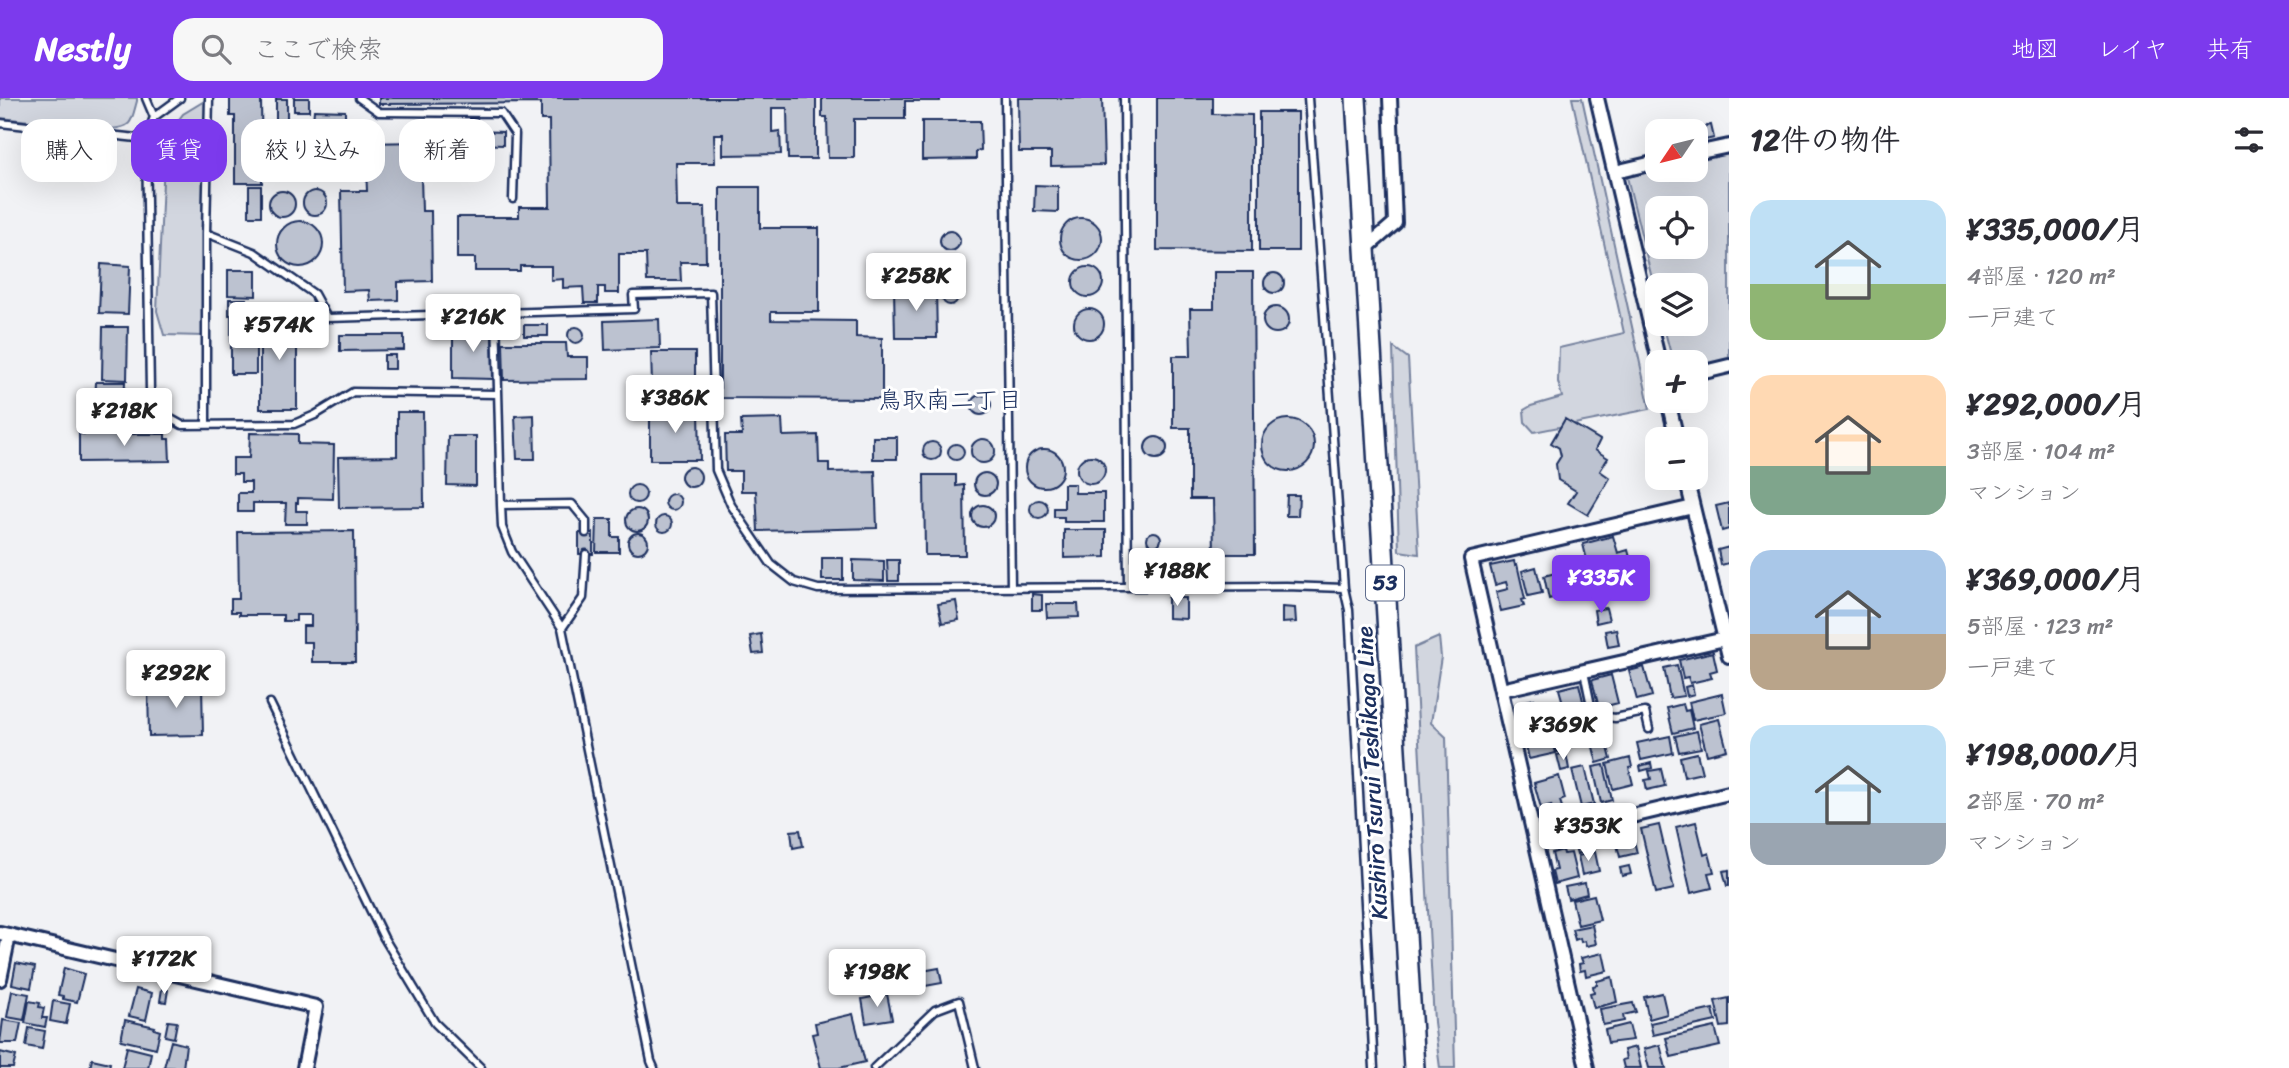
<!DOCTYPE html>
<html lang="ja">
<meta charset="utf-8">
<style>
:root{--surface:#fff;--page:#f7f7f7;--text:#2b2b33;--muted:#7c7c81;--accent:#7c3aed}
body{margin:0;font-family:Sriracha,"Klee One",sans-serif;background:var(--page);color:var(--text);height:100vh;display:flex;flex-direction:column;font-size:26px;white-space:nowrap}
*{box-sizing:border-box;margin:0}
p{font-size:23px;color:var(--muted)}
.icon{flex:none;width:38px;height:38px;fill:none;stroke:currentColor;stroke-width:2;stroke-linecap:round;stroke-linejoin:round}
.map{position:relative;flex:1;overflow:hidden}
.side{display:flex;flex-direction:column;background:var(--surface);width:560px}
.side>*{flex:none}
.banner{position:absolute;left:21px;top:21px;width:665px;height:63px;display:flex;gap:14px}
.needle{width:46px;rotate:235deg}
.buttons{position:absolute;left:1645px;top:21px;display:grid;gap:14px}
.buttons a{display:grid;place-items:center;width:63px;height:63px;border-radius:14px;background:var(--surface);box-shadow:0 7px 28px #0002;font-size:35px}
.price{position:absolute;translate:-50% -60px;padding:0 16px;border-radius:7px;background:#fff;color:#222;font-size:23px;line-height:46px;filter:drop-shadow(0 2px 4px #0008)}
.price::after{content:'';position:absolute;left:50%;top:42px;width:21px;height:16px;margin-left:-10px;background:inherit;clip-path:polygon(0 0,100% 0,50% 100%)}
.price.selected{background:var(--accent);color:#fff}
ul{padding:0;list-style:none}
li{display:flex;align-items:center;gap:21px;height:175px;padding:0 21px}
li span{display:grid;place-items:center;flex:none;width:196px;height:140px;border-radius:21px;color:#555}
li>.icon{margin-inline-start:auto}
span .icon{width:84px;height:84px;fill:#fffc;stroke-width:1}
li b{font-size:30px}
h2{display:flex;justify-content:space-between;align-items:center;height:84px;padding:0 21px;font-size:30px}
.tag{padding:0 24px;border-radius:21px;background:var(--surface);box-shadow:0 7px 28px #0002;font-size:24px;line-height:63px}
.tag.selected{background:var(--accent);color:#fff}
header{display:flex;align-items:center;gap:42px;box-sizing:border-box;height:98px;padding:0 35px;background:var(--accent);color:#fff}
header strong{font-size:33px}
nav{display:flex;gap:38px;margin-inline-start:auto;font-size:24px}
.search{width:490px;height:63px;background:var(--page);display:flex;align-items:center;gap:18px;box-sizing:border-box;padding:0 24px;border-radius:21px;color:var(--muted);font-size:26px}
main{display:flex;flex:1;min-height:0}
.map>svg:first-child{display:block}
</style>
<header>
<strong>Nestly</strong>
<div class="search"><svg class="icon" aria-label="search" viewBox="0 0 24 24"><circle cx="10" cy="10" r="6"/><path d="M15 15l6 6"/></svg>ここで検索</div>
<nav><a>地図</a><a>レイヤ</a><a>共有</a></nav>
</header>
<main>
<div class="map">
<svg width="1729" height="970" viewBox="0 0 1729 970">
<rect width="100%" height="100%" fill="#f1f2f5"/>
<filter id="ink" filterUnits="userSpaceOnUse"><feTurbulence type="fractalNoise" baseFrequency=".0143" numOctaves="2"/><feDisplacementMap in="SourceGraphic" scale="14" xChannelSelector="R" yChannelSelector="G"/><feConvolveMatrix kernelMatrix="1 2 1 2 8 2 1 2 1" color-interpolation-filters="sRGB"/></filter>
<g filter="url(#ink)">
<path fill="#d2d6df" stroke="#76829e" stroke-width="2" fill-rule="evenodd" d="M0,0H137V3C131,24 133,29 111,31L0,20Z
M1572,0H1582L1650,311L1534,334L1525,324L1524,312L1531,308L1562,299L1558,284L1559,250L1624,235Z
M206,2L203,238L164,237L157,213L165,40L183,16Z
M1729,54V265L1696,273V264H1673L1663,226H1696V187H1657V201L1627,79L1657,72H1696V62ZM1657,110H1696V149H1657Z
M1393,249L1408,260L1419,456L1399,453Z
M1439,539L1441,559L1431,625L1446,639L1455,970H1440L1434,924L1414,550Z"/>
<path fill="#bcc2d0" stroke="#1b2f5e" stroke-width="2" d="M230,0H261L262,85H235V18H230Z
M294,0H309V13H294Z
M379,0H816V61H788L787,10H772V34L780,33L781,56L723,57V36H714L715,65H676L677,109H705L706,164H680L681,183H647L646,156H619V195H605V189H598V205H584L583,189L563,190V181L551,182V168H520V173H475V160H457V119H519V109H550L549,22H541V5L379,6Z
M822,0H940V3H905V21H854V60H828L827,19H822Z
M1018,0H1102L1104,67L1051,68V54H1019Z
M1157,0H1213V16L1252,17V153L1157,152Z
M276,1H287V38H276Z
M314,12L345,13V24H313Z
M1259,14H1298V153H1259Z
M470,21H477V33L503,34V47L444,45L445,32L469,33Z
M922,23H980L981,52L976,53V61L922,62Z
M1711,27L1714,40L1696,44V33L1693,31Z
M317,38H338L337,70L317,69Z
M420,44L422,113H431L432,183L398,184V202L370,203L369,192L343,193L341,93H367L365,45Z
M1035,87L1058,88V114L1034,113Z
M249,88H261V118H249Z
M720,89H760V130H819V214H771V222L856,223V239L882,240V301L720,300Z
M269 106a13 13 0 1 1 26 0a13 13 0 1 1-26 0Z
M303 105a12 12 0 1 1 24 0a12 12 0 1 1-24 0Z
M1060 141a21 21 0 1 1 42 0a21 21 0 1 1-42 0Z
M277 146a23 23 0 1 1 46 0a23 23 0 1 1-46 0Z
M940 143a10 10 0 1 1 20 0a10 10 0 1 1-20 0Z
M940 174a10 10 0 1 1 20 0a10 10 0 1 1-20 0Z
M101,166L130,168L128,216L99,215Z
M1073 184a15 15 0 1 1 30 0a15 15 0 1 1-30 0Z
M228,172H256V198L228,197Z
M1214,174H1253L1255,456H1214L1213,401H1190V330H1173V258H1191L1190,211H1214Z
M1264 185a10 10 0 1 1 20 0a10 10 0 1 1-20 0Z
M894,190H936L937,240H895Z
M942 199a8 8 0 1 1 16 0a8 8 0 1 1-16 0Z
M229,201H246V217H229Z
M1263 222a13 13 0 1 1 26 0a13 13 0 1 1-26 0Z
M1074 226a15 15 0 1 1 30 0a15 15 0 1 1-30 0Z
M260,218H297V311H260Z
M231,219L256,220V276H231Z
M659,221L660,250L605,252L604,223Z
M524,227H548V238H524Z
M103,229H128L127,282L102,281Z
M568 237a8 8 0 1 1 16 0a8 8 0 1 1-16 0Z
M453,231H492L493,281L453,280Z
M340,237H404V252L340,253Z
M503,245H566L567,259H588V281L504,282Z
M651,254H695V286L652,287Z
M384,257H395V271H384Z
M96,284H125L124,306L95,305Z
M971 307a10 10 0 1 1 20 0a10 10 0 1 1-20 0Z
M650,312H699L700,362H650Z
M397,314H423L424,409L339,410L338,359L397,358Z
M534,317L535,361H517L515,318Z
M782,321L783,338L818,337L819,365H829V374L875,373L877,430L758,433L756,393H741V373H726L725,337H742L741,322Z
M1565,321L1600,342L1595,352L1608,360L1600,373L1610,380L1588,417L1568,405L1576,393L1558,382L1556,366L1561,358L1559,350L1551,345Z
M1262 347a26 26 0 1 1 52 0a26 26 0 1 1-52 0Z
M250,335L298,336V346L334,347L333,401L298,400V405H296V413H307V426H285L286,405H253V414H238V395H251V384H241V376H233V360H249Z
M79,336H165V341H169L170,363L79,364Z
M448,338H476V388L447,387Z
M1145 350a11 11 0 1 1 22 0a11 11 0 1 1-22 0Z
M873,339H897V361H873Z
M971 353a12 12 0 1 1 24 0a12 12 0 1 1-24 0Z
M923 353a9 9 0 1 1 18 0a9 9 0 1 1-18 0Z
M948 354a8 8 0 1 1 16 0a8 8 0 1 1-16 0Z
M1025 370a19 19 0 1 1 38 0a19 19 0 1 1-38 0Z
M1077 372a14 14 0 1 1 28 0a14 14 0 1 1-28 0Z
M681 379a10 10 0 1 1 20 0a10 10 0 1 1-20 0Z
M974 386a11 11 0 1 1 22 0a11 11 0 1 1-22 0Z
M924,377H956V388L964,387L965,457H925Z
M1064,386H1075V395H1104V424H1064V419H1054V410H1064Z
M628 396a9 9 0 1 1 18 0a9 9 0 1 1-18 0Z
M665 404a8 8 0 1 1 16 0a8 8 0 1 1-16 0Z
M1287,397H1299L1298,418H1286Z
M1030 411a9 9 0 1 1 18 0a9 9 0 1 1-18 0Z
M1729,405V431L1722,433L1716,408Z
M972 418a11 11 0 1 1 22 0a11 11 0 1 1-22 0Z
M626 422a11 11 0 1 1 22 0a11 11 0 1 1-22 0Z
M656 426a8 8 0 1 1 16 0a8 8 0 1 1-16 0Z
M597,421H612V439H619V454H596Z
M1064,432H1106V459L1064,460Z
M354,433L355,564H312V544H303V528H311V517H296V523H283V517H239V514H231V501H239L238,434Z
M1147 441a7 7 0 1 1 14 0a7 7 0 1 1-14 0Z
M628 445a10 10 0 1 1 20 0a10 10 0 1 1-20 0Z
M579,435H593V456H579Z
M1613,438L1618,455L1628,452L1632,467L1621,469L1626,488L1595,495L1583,446Z
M1729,449V465L1721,467L1718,452Z
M1145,452H1167V476L1145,477Z
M822,460H843V482H822Z
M853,462L884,463V483L853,482Z
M887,462H899V483H888Z
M1514,463L1515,467L1517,466L1525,501L1522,502L1524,508L1501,513L1496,494L1508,491L1506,484L1495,487L1490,468Z
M1536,469L1542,495L1528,498L1522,473Z
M1571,473L1572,478L1580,476L1584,494L1568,498L1563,475Z
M1559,474L1564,497L1549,501L1544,478Z
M1032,496L1042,497V512H1032Z
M1168,500H1186V521L1168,520Z
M956,503L959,522L942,525L938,506Z
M1046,506H1078L1079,519L1047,520Z
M1282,509L1295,510L1296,524L1282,525Z
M1606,510L1609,522L1596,525L1594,512Z
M1616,531L1619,547L1608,549L1605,533Z
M761,536L763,555L753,556L750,538Z
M1713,554L1717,572L1710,574L1712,580L1690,585L1688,579L1683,580L1679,562Z
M1677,567L1684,598L1670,600L1664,570Z
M1644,569L1652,598L1637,602L1629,573Z
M1611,577L1618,605L1599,610L1592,582Z
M1579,586L1584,607L1565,612L1559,591Z
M202,587L203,637L149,638L148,588Z
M1692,587L1694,596L1687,598L1685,589Z
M1722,596L1726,615L1693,622L1689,604Z
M1534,601L1542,634L1527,638L1519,605Z
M1556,604L1561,627L1545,631L1539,608Z
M1683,606L1685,613L1689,612L1693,630L1673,635L1667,610Z
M1581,620L1586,640L1566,644L1563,631L1569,630L1567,624Z
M1719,621L1727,652L1707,657L1699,626Z
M1697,633L1701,650L1679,654L1675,638Z
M1670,638L1673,655L1641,662L1637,645Z
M1545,639L1547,646L1553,644L1556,655L1529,661L1525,643Z
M1564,642L1566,652L1557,654L1555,644Z
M1606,642L1611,661L1597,665L1592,645Z
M1566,655L1569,671L1561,673L1557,657Z
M1697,655L1702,675L1684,679L1680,659Z
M1630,660L1632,669L1629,670L1633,686L1613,691L1607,666Z
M1651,665L1652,670L1641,673L1640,668Z
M1604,667L1612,702L1601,705L1593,669Z
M1585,669L1594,706L1581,709L1572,672Z
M1661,671L1665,688L1647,692L1645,682L1651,681L1649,673Z
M1559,678L1565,701L1560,703L1563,712L1553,714L1551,707L1541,710L1534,685Z
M1696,724L1704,757L1709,755L1714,774L1708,775L1712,790L1691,795L1676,729Z
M1659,727L1674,791L1656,795L1641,731Z
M800,732L803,748L793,750L791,733Z
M1632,735L1637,755L1620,759L1615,739Z
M1581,743L1583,754L1577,756L1574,745Z
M1563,752L1564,756L1571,755L1577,780L1555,786L1552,773L1556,772L1552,755Z
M1595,754L1599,773L1582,777L1578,758Z
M1629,768L1631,776L1622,778L1620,770Z
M1729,772V788H1727L1723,773Z
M1585,785L1587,796L1568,801L1565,789Z
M1594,797L1600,822L1578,827L1572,802Z
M1592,827L1596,846L1586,848L1585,843L1581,844L1580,840L1575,842L1572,831Z
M1603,855L1607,873L1586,878L1585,872L1580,873L1579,866L1583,865L1581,860Z
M16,865L35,869L31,890L12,886Z
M64,870L84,876L77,904L63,901V898L58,897Z
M939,870L942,885L903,892L900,877Z
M1612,879L1617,904L1594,910L1590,895L1594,894L1593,888L1597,887V883Z
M136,891L152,895L146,922L129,918Z
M162,891L168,892L166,904L160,903Z
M12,893L29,896L24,922L7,919Z
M1662,895L1667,916L1649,921L1644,899Z
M887,896L892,921L866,925L862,901Z
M1729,900V928L1721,929L1715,903Z
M29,903L40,905L39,909L44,910L42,920H47L45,929L25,925Z
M53,903L70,906L66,926L50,923Z
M1633,905L1636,914L1623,917L1624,923L1603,927L1600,911Z
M1713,911L1716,923L1653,937L1650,925Z
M853,916L865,964L839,970H821L812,936L817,935L815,925Z
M3,922L21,925L17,945H0Z
M125,922L155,929L154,931L160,933L156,950L121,942Z
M168,923L177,924L174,940L165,938Z
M1629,926L1633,942L1608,945L1605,932Z
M1715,929L1720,948L1671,959L1666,940Z
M29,930L45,933L42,951L26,948Z
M171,943L186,947L183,970L164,969Z
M1660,947L1666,970H1649L1644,951Z
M127,949L151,955L148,970H122Z
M1636,949L1641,970H1624L1622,962L1626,961L1624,952Z
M0,954L16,958L13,970H0Z
M92,961L110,965L109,970H90Z"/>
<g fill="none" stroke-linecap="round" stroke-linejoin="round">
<defs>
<path id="lane" d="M146,0L154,19
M180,0L154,19L146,41L150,293L164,317L182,327L294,326L315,317L353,294L498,296
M359,0L379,14L501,15L515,36L513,101
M1005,0L1011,490
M1124,0L1128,489
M1308,0L1344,490L1349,512L1374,970
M0,25L146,41
M206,135L254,154L314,196L327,220L634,211L633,197L711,195L716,372L731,407L771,466L794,484L818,491L1286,488L1344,490
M496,215L501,407
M206,325V135L209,0
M586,435V423L572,406L501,407L502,429L512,454L562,530L651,963L654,970
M562,530L583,500L586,456
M1584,574L1593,617L1615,620L1645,614L1649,631
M270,605L384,840L435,925L481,970
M874,970L935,912L959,903L975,970"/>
<path id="street" d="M1597,0L1659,264
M1696,55L1729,48
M1615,74L1657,64
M1366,150L1395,125L1390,0
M1696,276L1729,268
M1668,303L1677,341
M1686,380L1729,558
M1501,592L1729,540
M1535,741L1729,695
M0,835L316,909L304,970
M0,881L9,837
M1587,970L1471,461L1693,409"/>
<path id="primary" d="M1356,0L1414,970"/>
</defs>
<use href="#lane" stroke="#1b2f5e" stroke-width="11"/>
<use href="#street" stroke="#1b2f5e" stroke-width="18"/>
<use href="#primary" stroke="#1b2f5e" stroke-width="24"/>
<use href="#lane" stroke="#fff" stroke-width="6"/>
<use href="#street" stroke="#fff" stroke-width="12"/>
<use href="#primary" stroke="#fff" stroke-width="19"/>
</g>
</g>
<g text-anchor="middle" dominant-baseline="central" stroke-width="6" stroke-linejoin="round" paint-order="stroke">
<rect fill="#fff" stroke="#5f6d8e" stroke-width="2" x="1366" y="467.5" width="38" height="35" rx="5"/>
<g font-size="21" font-weight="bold" fill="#1b2f5e">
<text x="1385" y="485">53</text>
</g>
<g font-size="23" fill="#1b2f5e" stroke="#fff">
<text transform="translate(1372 675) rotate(-93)">Kushiro Tsurui Teshikaga Line</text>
</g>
<g font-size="24" fill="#1b2f5e" stroke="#fff">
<text x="950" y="302">鳥取南二丁目</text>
</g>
</g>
</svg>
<div class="buttons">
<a><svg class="needle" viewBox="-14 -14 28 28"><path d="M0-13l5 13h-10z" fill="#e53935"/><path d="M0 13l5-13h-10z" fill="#7c7c81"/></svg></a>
<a><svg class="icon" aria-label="locate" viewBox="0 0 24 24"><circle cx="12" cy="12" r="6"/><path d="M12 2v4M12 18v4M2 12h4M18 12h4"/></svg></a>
<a><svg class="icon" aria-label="layers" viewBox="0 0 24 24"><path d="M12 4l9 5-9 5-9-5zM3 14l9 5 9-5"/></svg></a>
<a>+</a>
<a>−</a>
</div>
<b class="price" style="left:916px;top:215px">¥258K</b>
<b class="price" style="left:473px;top:256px">¥216K</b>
<b class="price" style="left:279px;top:264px">¥574K</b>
<b class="price" style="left:675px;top:337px">¥386K</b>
<b class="price" style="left:124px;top:350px">¥218K</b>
<b class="price" style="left:1177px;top:510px">¥188K</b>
<b class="price selected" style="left:1601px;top:517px">¥335K</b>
<b class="price" style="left:176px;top:612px">¥292K</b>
<b class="price" style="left:1563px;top:664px">¥369K</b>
<b class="price" style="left:1588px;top:765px">¥353K</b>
<b class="price" style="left:164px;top:898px">¥172K</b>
<b class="price" style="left:877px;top:911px">¥198K</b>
<div class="banner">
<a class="tag">購入</a>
<a class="tag selected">賃貸</a>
<a class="tag">絞り込み</a>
<a class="tag">新着</a>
</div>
</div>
<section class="side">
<h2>12件の物件<svg class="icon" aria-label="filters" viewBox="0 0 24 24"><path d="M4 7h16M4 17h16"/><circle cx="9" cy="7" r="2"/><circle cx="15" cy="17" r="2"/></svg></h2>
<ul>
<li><span style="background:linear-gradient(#bfe0f5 60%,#8fb573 0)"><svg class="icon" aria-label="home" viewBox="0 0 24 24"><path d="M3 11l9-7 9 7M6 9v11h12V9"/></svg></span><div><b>¥335,000/月</b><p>4部屋 · 120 m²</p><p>一戸建て</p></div></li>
<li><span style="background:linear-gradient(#ffd9b3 65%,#7fa58c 0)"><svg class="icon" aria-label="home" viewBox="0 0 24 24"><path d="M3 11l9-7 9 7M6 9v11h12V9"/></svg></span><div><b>¥292,000/月</b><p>3部屋 · 104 m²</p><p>マンション</p></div></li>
<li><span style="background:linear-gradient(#a9c7e8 60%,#b9a48a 0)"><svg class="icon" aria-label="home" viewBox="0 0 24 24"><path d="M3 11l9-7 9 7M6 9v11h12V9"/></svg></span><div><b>¥369,000/月</b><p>5部屋 · 123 m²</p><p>一戸建て</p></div></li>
<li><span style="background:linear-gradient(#bfe0f5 70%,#9aa5b1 0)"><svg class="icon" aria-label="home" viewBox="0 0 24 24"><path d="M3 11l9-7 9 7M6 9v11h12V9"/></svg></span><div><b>¥198,000/月</b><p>2部屋 · 70 m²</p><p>マンション</p></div></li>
</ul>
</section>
</main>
